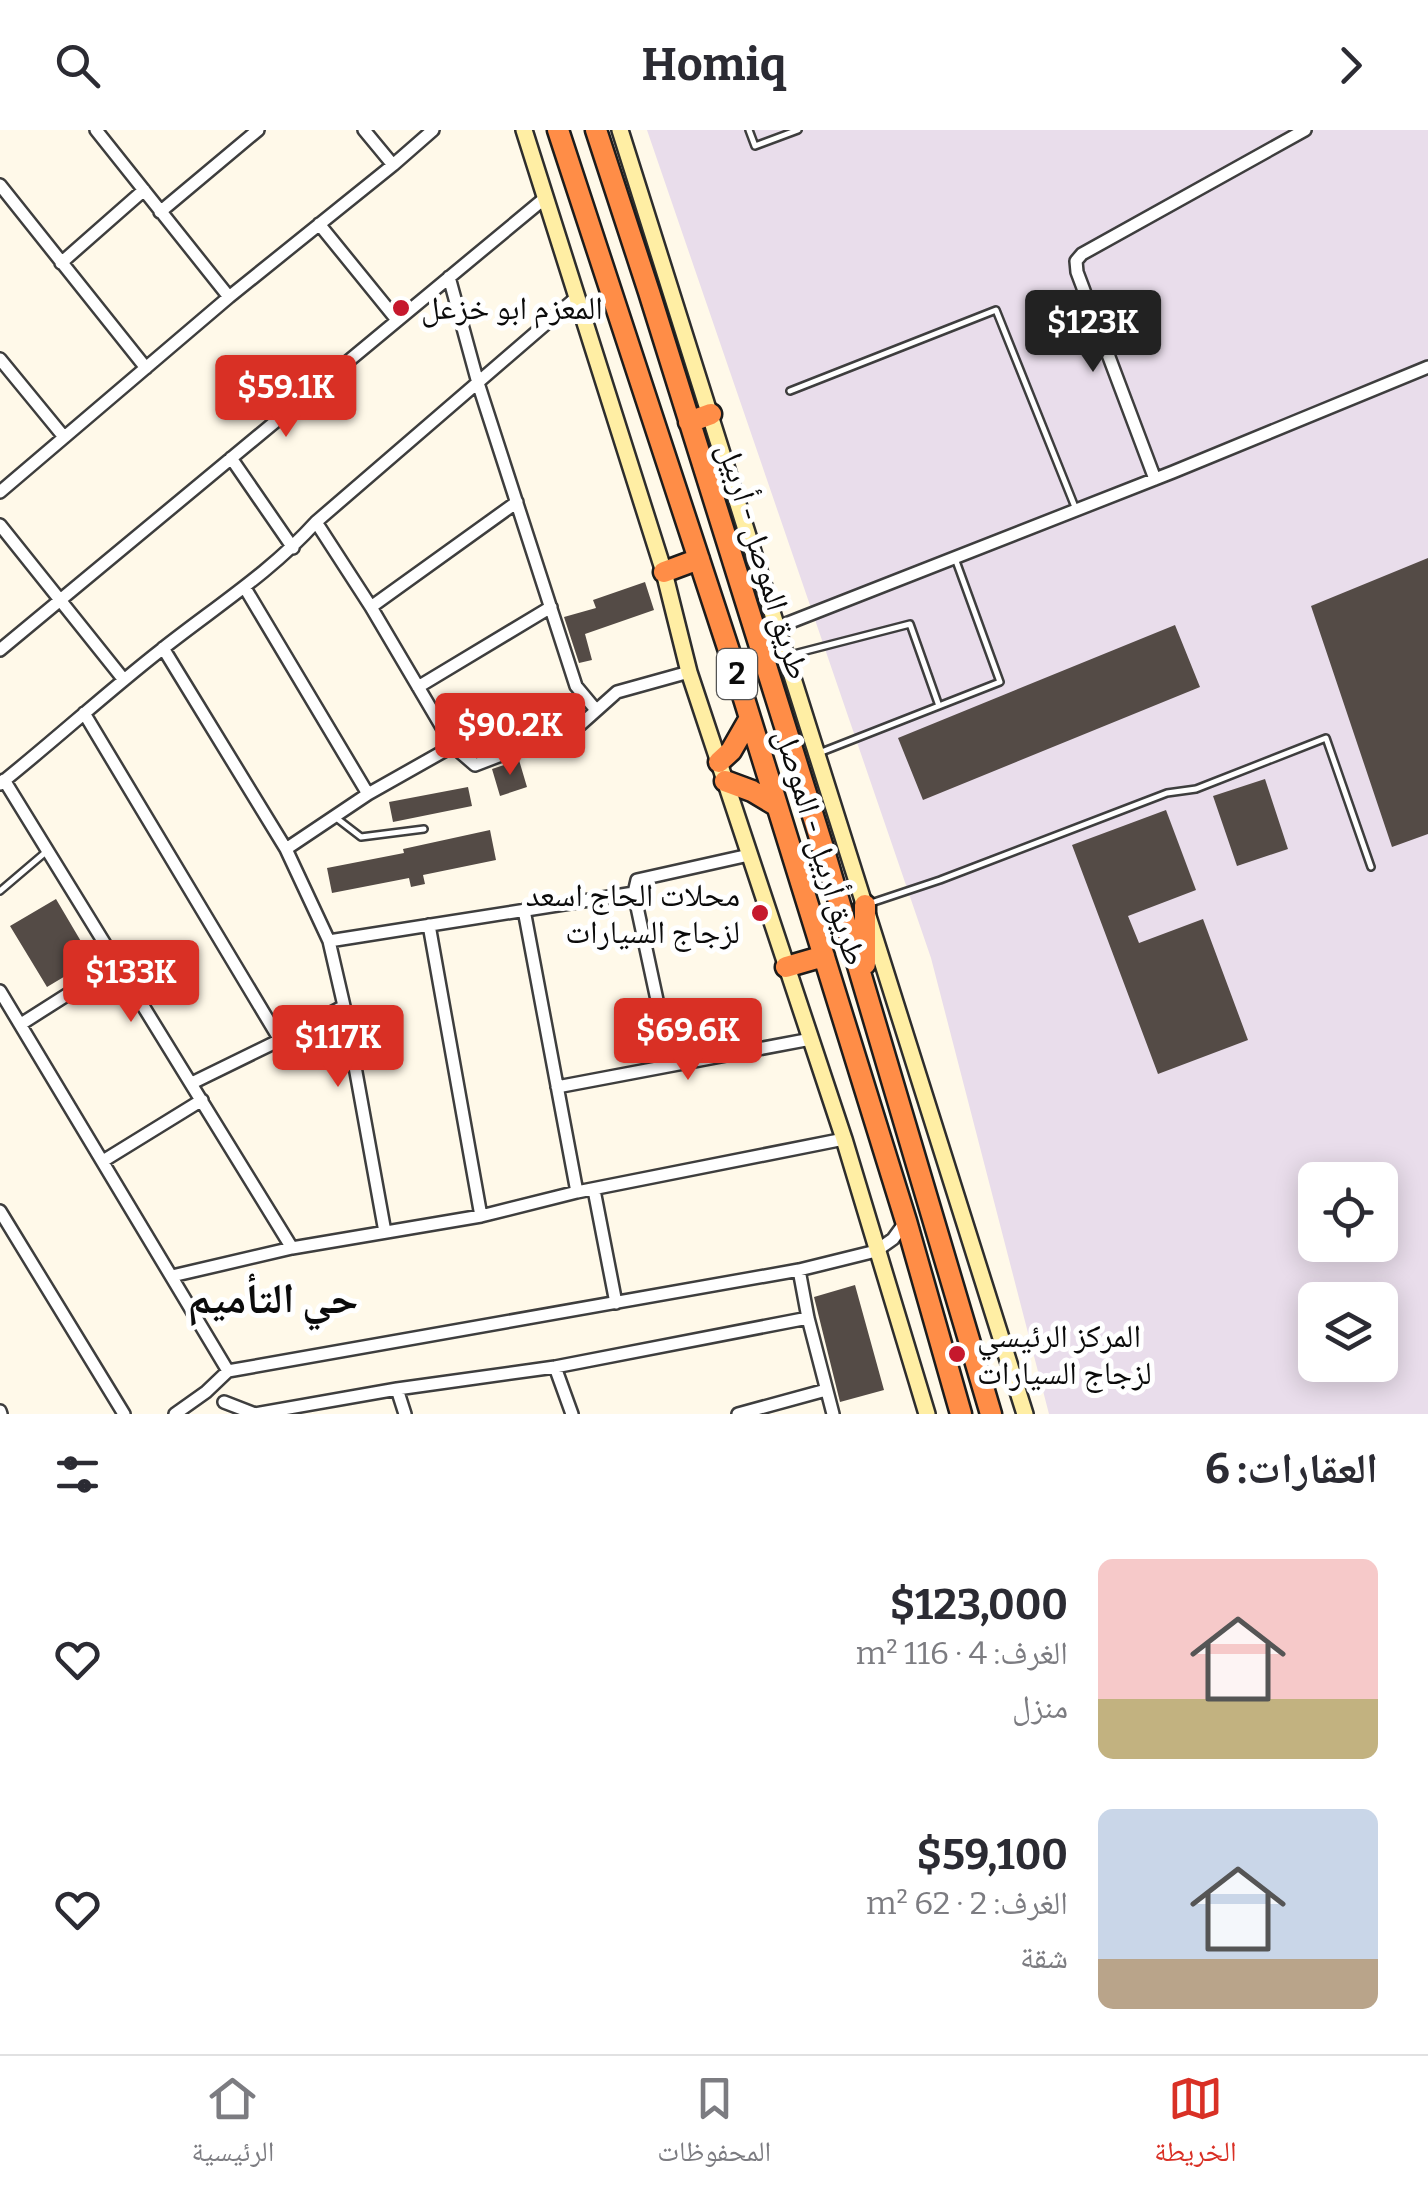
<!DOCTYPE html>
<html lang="ar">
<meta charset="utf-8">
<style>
:root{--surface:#fff;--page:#f2f2f3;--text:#2b2b33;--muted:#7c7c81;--line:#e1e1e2;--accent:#d93025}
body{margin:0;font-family:Bitter,"Noto Naskh Arabic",serif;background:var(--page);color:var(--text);direction:rtl;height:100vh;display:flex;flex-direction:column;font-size:38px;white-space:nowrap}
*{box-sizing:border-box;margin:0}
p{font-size:32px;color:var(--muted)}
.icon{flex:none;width:55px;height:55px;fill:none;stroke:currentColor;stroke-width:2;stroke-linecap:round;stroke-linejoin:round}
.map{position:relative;height:1284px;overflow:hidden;direction:ltr}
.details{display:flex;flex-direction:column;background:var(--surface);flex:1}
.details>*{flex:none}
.tools{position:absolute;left:1298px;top:1032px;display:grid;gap:20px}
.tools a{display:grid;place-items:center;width:100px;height:100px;border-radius:15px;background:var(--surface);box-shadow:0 5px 25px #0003;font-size:50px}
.price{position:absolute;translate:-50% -85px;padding:0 22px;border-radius:10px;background:var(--accent);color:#fff;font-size:32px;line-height:65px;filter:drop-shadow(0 2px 5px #0008)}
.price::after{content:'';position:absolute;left:50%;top:60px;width:30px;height:22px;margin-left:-15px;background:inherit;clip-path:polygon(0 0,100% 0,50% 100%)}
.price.current{background:#222;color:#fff}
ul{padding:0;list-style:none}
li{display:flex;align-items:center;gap:30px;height:250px;padding:0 50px}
li span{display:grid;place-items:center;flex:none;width:280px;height:200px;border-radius:15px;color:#555}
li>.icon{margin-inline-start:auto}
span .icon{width:120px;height:120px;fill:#fffc;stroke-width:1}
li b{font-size:42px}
h2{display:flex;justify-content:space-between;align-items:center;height:120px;padding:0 50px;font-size:42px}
header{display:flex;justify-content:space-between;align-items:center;height:130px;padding:0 50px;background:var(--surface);font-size:45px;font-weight:700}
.tabs{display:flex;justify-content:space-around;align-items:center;height:140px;border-top:2px solid var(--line);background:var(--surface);font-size:28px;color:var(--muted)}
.tabs a{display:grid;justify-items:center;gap:5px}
.tabs .current{color:var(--accent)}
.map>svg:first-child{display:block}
</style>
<header><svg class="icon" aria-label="forward" viewBox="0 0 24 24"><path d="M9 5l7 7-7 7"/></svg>Homiq<svg class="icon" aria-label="search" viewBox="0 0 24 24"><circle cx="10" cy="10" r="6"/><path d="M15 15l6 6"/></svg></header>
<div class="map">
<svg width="1428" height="1284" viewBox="0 0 1428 1284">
<rect width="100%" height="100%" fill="#fff9e9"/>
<path fill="#e9ddeb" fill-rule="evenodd" d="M647,0H1428V1284H1049L931,828ZM1315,1050H1380V1115H1315ZM1315,1170H1380V1235H1315Z"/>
<path fill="#544b46" d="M1428,428V704L1392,717L1311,476Z
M645,452L654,480L585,504L592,530L579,533L564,487L596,478L593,470Z
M1175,495L1200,557L923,670L898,608Z
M519,630L527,657L500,666L492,639Z
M1265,649L1288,719L1237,736L1213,666Z
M468,657L472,676L393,692L389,672Z
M1166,680L1196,760L1128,786L1139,813L1203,789L1248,910L1158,944L1072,715Z
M490,700L496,730L423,745L425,754L411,757L409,748L332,763L327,738L404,723L403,719Z
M56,769L92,830L47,857L10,796Z
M855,1155L884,1260L840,1272L814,1167Z"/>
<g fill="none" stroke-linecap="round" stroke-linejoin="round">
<defs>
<path id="lane" d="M749,0L755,16L798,0
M790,261L996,180L1075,377
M790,525L910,494L939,576
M819,623L1000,552L956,431
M335,687L361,707L424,699
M0,761L47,721
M868,774L940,750L1167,663L1196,659L1326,608L1371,737"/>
<path id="street" d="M96,0L229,167
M364,0L393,35
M0,55L146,238
M160,82L258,0
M319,94L397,190
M61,133L144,60
M449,147L478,253L576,556L596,580
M0,229L64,307
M231,328L293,418
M1155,349L1077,142L1076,131L1082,124L1305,0
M0,362L229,167L393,35L433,0
M316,392L371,477L453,616
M0,395L124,550
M245,458L368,664
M371,477L517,372
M778,497L1173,342L1428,237
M163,518L286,719L329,811L634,763L637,750L749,725
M0,520L545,68
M418,557L551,477
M84,583L280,910
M4,650L292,1118
M0,654C55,610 106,563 161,520C214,478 271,442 316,392L577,167
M286,719L368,664L453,616L475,635L580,595L617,562L689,542
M634,763L671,935
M524,780L577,1062
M429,795L481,1086
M329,811L344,876L385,1102
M0,861L228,1241
M21,894L117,833
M192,953L280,910L344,876
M557,957L811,909
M103,1031L202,970
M594,1060L616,1173
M0,1081L124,1284
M799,1140L808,1188L833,1284
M172,1146L292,1118L481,1086L577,1062L844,1009
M555,1237L572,1284
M397,1259L405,1284
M224,1272L255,1284L397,1259L555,1237L808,1188
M0,1281L1,1284
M175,1284L206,1262L228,1241L799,1140L876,1121L893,1109L906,1091
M738,1284L826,1260"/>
<path id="secondary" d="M524,0L664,442L689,542L844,1009L927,1284
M620,0L1025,1284"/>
<path id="highway" d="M558,0L732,530L906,1091L961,1284
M596,0L649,162L824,721L991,1284
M689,292L711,284
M664,442L699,429
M719,632L731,621L750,588
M725,651L752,661L777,676
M865,834V775
M786,837L824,826"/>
</defs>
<use href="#lane" stroke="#3e3e3e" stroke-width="10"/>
<use href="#street" stroke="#3e3e3e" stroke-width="16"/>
<use href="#secondary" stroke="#2d2d2d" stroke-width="20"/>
<use href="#highway" stroke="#1c1c1c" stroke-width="25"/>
<use href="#lane" stroke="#fff" stroke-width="5"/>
<use href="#street" stroke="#fff" stroke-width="11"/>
<use href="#secondary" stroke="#ffeea4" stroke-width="15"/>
<use href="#highway" stroke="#ff8d47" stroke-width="20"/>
</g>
<g fill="#c6182d" stroke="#fff" stroke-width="4">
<circle cx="401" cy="178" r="10"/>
<circle cx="760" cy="783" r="10"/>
<circle cx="957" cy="1224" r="10"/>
</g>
<g text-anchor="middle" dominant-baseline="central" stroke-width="10" stroke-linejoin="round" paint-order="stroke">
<rect fill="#fff" stroke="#545454" stroke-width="2.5" x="717" y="519" width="40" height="50" rx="8"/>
<g font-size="30" font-weight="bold" fill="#0b0b0b">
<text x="737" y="544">2</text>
</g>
<g font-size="32" fill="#0b0b0b" stroke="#fff" text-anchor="start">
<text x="421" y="178">المعزم ابو خزعل</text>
<text x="740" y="765" text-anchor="end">محلات الحاج اسعد<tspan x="740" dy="37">لزجاج السيارات</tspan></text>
<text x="977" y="1206">المركز الرئيسي<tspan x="977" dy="37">لزجاج السيارات</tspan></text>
</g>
<g font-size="32" fill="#0b0b0b" stroke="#fff">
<text transform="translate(764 431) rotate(73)">طريق الموصل - أربيل</text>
<text transform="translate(821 717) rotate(73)">طريق أربيل - الموصل</text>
</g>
<g font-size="42" font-weight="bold" fill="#0b0b0b" stroke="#fff">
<text x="273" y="1169">حي التأميم</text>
</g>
</g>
</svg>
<div class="tools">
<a><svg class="icon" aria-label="locate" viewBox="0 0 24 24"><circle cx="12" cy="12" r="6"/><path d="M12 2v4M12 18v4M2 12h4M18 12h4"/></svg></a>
<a><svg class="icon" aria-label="layers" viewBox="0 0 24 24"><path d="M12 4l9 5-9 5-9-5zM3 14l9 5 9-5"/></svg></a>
</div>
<b class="price current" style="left:1093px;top:245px">$123K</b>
<b class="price" style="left:286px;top:310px">$59.1K</b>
<b class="price" style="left:510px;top:648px">$90.2K</b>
<b class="price" style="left:131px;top:895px">$133K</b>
<b class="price" style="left:688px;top:953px">$69.6K</b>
<b class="price" style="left:338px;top:960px">$117K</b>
</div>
<section class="details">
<h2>العقارات: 6<svg class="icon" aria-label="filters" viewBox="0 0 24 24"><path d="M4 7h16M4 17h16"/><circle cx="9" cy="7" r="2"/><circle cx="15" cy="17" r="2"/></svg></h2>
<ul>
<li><span style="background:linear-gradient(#f6c9c9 70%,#c2b280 0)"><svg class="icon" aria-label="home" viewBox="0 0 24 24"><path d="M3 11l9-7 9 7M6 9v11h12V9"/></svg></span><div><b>$123,000</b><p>الغرف: 4 · 116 m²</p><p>منزل</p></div><svg class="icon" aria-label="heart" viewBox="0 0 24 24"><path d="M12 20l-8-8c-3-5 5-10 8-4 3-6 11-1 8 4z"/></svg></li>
<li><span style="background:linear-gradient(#c9d6e8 75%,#b9a48a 0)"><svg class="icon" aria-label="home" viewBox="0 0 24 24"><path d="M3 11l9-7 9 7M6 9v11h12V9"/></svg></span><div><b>$59,100</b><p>الغرف: 2 · 62 m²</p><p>شقة</p></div><svg class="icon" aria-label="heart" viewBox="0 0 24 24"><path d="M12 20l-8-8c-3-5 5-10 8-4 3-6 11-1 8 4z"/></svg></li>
</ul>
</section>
<nav class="tabs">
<a class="current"><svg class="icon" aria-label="map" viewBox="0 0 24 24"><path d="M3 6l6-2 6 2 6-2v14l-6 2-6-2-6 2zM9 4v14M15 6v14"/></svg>الخريطة</a>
<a><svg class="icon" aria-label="saved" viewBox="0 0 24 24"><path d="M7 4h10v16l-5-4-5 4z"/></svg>المحفوظات</a>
<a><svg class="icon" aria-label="home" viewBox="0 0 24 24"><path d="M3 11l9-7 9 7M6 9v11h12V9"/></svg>الرئيسية</a>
</nav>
